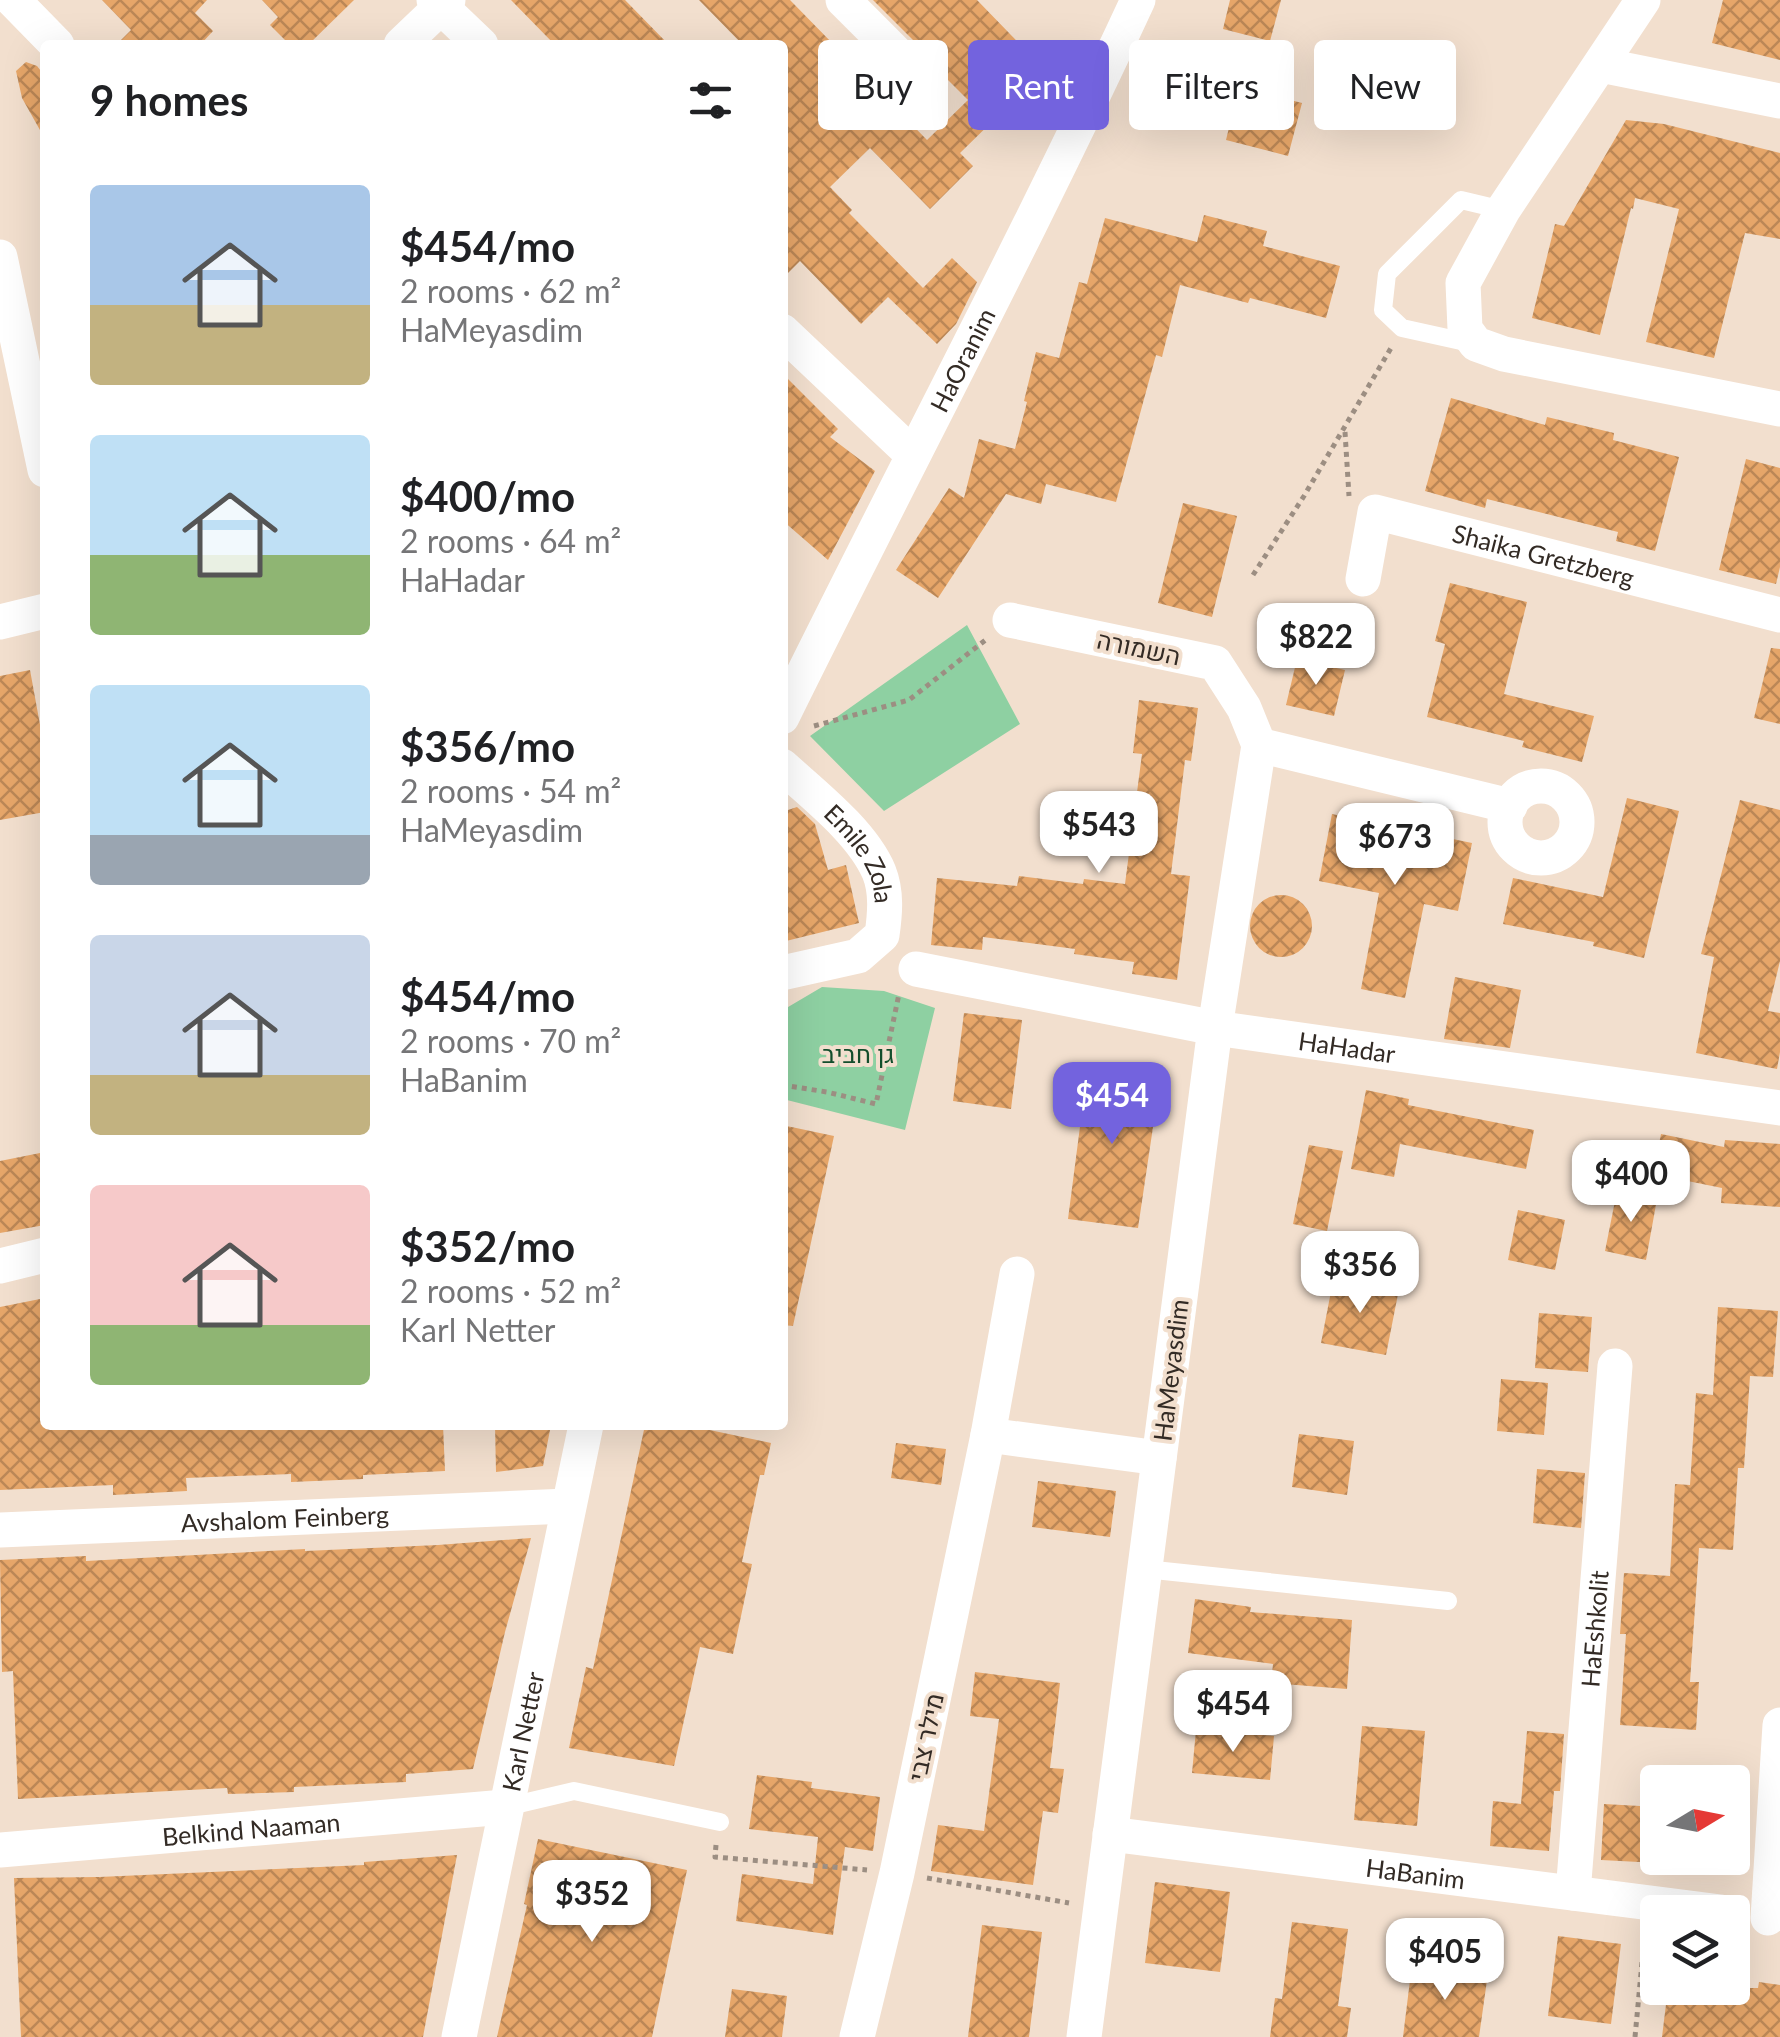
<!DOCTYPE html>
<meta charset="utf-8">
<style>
:root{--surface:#fff;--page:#f6f6f6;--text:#202124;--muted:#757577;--accent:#7363de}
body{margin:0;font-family:Lato,Heebo,sans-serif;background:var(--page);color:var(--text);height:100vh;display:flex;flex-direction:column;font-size:38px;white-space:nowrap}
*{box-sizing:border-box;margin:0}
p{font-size:32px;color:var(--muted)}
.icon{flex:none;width:55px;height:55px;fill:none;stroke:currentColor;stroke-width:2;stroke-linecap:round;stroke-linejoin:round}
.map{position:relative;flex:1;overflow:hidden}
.drawer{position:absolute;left:40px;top:40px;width:748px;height:1390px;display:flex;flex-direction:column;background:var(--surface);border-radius:10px;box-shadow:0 10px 40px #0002}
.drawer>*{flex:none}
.banner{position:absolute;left:818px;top:40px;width:812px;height:90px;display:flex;gap:20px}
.needle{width:65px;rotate:80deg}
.controls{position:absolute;left:1640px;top:1765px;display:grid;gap:20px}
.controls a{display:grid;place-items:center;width:110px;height:110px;border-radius:10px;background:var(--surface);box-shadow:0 10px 40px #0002;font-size:50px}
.price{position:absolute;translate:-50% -85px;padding:0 22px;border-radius:20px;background:#fff;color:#222;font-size:32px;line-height:65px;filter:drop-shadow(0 2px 5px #0008)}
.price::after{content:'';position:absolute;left:50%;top:60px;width:30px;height:22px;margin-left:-15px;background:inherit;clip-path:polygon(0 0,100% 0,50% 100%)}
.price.active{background:var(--accent);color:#fff}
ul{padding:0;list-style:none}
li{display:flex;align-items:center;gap:30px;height:250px;padding:0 50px}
li span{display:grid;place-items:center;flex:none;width:280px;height:200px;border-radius:10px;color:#555}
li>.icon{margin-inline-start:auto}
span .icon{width:120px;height:120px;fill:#fffc;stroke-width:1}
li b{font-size:42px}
h2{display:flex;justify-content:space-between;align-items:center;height:120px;padding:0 50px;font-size:42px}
.chip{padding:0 35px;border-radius:10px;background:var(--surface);box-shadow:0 10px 40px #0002;font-size:35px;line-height:90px}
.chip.active{background:var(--accent);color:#fff}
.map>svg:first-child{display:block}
</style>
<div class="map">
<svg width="1780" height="2037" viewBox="0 0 1780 2037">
<defs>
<pattern id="building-cross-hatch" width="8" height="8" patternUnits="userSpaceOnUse" patternTransform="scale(2.5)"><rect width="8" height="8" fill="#e6a669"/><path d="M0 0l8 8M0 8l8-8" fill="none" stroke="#bb8756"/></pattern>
</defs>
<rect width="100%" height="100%" fill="#f2dfce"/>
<path fill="#8ed0a2" d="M967,625L1020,724L884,811L810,736Z
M822,987L884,991L935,1008L905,1130L783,1099V1010Z"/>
<path fill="url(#building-cross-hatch)" d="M102,0H207L195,13L213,31L200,45H116L131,30Z
M262,0H354L308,45H290L270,25L278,17Z
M511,0H625L669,45H555Z
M699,0H790L927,140L968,100L940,72L935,62L873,0H977L1045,70L960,153L973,166L930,209L870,148L830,187L852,210L849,213L923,288L952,258L977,282L956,324L937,344L888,297L861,324L800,261L782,279V45H743Z
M1230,0H1281L1270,41L1223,29Z
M1723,0H1780V60L1712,43Z
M26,62L37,66L45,76V139L22,98L16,71Z
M1239,87L1302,103L1288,156L1226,140Z
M1626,120L1664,124L1780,153V239L1745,233L1714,358L1646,342L1679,209L1635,198L1633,209L1631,208L1600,335L1532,318L1555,224L1564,226Z
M1204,215L1267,231L1263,246L1340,266L1326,318L1250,298L1248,303L1180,285L1162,357L1156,355L1116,502L1046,484L1041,504L1006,494L938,598L896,570L949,488L964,498L979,439L1015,449L1027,402L1024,401L1036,352L1059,358L1079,282L1087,284L1105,218L1197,242Z
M782,373L838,429L830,437L875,471L828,560L782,520Z
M1451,398L1545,425L1547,417L1614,433L1613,440L1679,457L1655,551L1616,541L1618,532L1487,499L1485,508L1425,491Z
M1746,459L1780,468V567L1776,584L1719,570Z
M1183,503L1237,516L1212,617L1158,603Z
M1450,583L1527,602L1504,694L1594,716L1582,762L1522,747L1524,741L1427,717L1445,644L1435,641Z
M1771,648L1780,649V724L1754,718Z
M1297,659L1345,670L1334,716L1286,705Z
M30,670L45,752V812L0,820V676Z
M1139,700L1198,708L1191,761L1185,760L1171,874L1190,876L1177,980L1132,974L1134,962L1074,954L1075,949L983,937L982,950L931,945L937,878L1017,886L1019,876L1083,884L1084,879L1125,884L1142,754L1133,753Z
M1627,798L1679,811L1644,958L1593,946L1594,942L1503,924L1513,878L1603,897Z
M1740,800L1780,810V961L1768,1011L1780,1013V1052L1777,1069L1696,1053L1714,957L1701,954Z
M797,807L815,824L828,870L846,865L859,923L782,942V812Z
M1332,814L1472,843L1458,911L1424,904L1405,998L1361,989L1379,893L1319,881Z
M1250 926a31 31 0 1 1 62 0a31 31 0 1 1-62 0Z
M1455,977L1521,990L1510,1048L1444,1039Z
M964,1013L1022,1020L1011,1109L953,1101Z
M1080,1070L1160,1080L1138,1228L1068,1219L1081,1119L1073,1118Z
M1366,1090L1409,1099L1408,1105L1534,1130L1526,1169L1400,1144L1394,1177L1351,1169Z
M782,1125L834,1136L793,1326L782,1325Z
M1661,1134L1724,1147L1725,1140L1780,1144V1207L1721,1203L1722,1188L1653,1174Z
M1309,1145L1343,1151L1327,1231L1293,1224Z
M45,1152V1225L0,1233V1161Z
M1617,1191L1657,1199L1646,1260L1605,1251Z
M1518,1210L1565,1220L1555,1270L1508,1260Z
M1334,1276L1399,1289L1386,1355L1321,1343Z
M40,1299L45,1324V1425H443L445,1471L363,1475V1479L291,1482V1474L186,1478L187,1491L113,1495V1485L0,1490V1307Z
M1718,1307L1778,1311L1773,1377L1750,1376L1744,1468H1738L1733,1550L1699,1548L1690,1682H1699L1696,1730L1620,1725L1626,1634H1620L1624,1573L1670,1576L1675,1484L1690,1485L1696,1393L1713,1395Z
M1539,1313L1592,1317L1588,1372L1535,1368Z
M1501,1379L1548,1383L1544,1435L1497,1431Z
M495,1425H551L543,1466L496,1472Z
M645,1425H686L771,1443L764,1475H760L742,1562L752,1564L733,1654L700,1647L674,1766L569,1748L586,1667L593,1669Z
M1299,1434L1354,1441L1347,1495L1292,1487Z
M896,1443L946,1449L941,1485L891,1478Z
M1537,1469L1585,1473L1581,1528L1533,1523Z
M1038,1481L1116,1491L1110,1537L1032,1527Z
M531,1538L505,1632L473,1769L406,1774V1782L294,1787V1792L228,1794L227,1788L18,1799L13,1671L2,1672L0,1560L86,1556V1561L305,1549V1551L438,1545Z
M1195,1599L1251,1607L1250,1612L1352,1620L1347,1689L1271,1683L1273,1664L1188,1653Z
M975,1672L1060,1683L1050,1768L1064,1769L1058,1813L1043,1811L1033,1885L931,1871L938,1825L984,1831L999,1719L970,1716Z
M1362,1726L1425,1731L1417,1826L1354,1820Z
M1196,1730L1274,1736L1270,1780L1192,1773Z
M1527,1731L1564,1734L1560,1791H1554L1549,1851L1490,1846L1493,1801L1521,1804Z
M757,1775L812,1782L811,1788L880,1797L873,1851L845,1847L833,1935L736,1921L742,1874L813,1884L818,1837L749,1829Z
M1604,1804L1658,1807V1863L1601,1860Z
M538,1839L687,1870L652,2037H497L527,1905L524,1904Z
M457,1855L423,2037H21L14,1878L99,1877L364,1865V1862Z
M1155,1882L1230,1892L1220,1972L1145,1963Z
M1292,1922L1348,1929L1338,2006L1351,2008L1347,2037H1270L1275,1998L1282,1999Z
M982,1925L1042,1932L1029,2037H968Z
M1558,1936L1621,1944L1611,2024L1548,2016Z
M1412,1964L1488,1973L1479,2037H1403Z
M1759,1982L1780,1985V2037H1662L1668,1988H1758Z
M732,1989L787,1996L782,2037H725Z"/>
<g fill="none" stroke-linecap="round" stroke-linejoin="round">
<path stroke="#9c8e82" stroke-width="5" stroke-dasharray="5 5" stroke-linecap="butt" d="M1345,432L1349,496
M1253,575L1304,496L1391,348
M814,726L909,700L988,638
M782,1085L827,1092L876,1104L899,994
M716,1845L715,1857L867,1870
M927,1878L1069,1903
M1635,2037L1645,1931"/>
<path stroke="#fff" stroke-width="18" d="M1470,343L1402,328L1383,310L1387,274L1461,200L1503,210
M1145,1569L1448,1601
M506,1807L574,1791L720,1822"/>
<g stroke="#fff" stroke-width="35">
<path d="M13,0L57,45"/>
<path d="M434,0L481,45"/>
<path d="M843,0L920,77"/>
<path d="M1643,0L1503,210L1463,283L1465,329L1476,344L1504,354L1780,409"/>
<path d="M401,45L448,0"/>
<path d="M1601,65L1780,101"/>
<path d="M0,257L45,470"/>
<path d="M782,331L913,455"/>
<path id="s1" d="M1363,579L1375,512L1780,615"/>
<path d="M1010,620L1215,663L1244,708L1259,745L1215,1028L1084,2037"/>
<path d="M0,622L45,611"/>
<path id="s2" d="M782,717C900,477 1026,242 1138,0"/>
<path d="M1259,745L1510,806"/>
<path id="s3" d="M782,766C814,795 862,832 879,872C887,892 885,914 882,935L858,956L782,973"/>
<circle cx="1541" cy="822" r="36"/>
<path id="s4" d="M916,969L1215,1028L1780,1108"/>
<path d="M0,1266L45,1255"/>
<path d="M988,1435L1017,1274"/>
<path id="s5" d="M0,1530L568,1506"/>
<path id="s6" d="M1110,1834L1721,1912"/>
<path id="s7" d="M0,1850L505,1807"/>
<path id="s8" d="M1573,1893L1615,1366"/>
<path d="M1768,1918L1780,1725"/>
<path id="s9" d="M459,2037L586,1425"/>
<path d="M857,2037L897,1873L988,1435L1159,1458"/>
</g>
</g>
<g text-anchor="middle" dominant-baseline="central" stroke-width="8" stroke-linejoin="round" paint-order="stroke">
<g font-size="25" fill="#332b25" stroke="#f2dfce">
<text stroke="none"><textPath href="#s2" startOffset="400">HaOranim</textPath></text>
<text stroke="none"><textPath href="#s1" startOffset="242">Shaika Gretzberg</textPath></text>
<text transform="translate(1139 647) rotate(12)">השמורה</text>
<text stroke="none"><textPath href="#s3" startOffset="120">Emile Zola</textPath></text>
<text stroke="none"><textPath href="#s4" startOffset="438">HaHadar</textPath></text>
<text transform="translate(1170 1370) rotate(-83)">HaMeyasdim</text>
<text stroke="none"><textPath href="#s5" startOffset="285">Avshalom Feinberg</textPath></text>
<text stroke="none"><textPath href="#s8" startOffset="265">HaEshkolit</textPath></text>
<text stroke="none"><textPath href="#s9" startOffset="312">Karl Netter</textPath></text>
<text transform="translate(925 1737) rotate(-78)">מילר צבי</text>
<text stroke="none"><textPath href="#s7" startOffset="252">Belkind Naaman</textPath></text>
<text stroke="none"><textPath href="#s6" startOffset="308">HaBanim</textPath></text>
</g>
<g font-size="25" fill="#134e2c" stroke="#f2dfce">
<text x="858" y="1053">גן חביב</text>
</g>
</g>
</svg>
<div class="controls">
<a><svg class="needle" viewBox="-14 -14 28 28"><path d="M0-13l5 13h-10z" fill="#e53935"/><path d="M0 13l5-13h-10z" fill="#757577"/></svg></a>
<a><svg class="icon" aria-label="layers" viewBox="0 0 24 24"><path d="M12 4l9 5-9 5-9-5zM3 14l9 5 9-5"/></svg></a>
</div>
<b class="price" style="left:1316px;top:688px">$822</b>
<b class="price" style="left:1099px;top:876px">$543</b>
<b class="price" style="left:1395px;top:888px">$673</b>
<b class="price active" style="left:1112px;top:1147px">$454</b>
<b class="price" style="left:1631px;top:1225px">$400</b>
<b class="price" style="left:1360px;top:1316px">$356</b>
<b class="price" style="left:1233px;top:1755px">$454</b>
<b class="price" style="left:592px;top:1945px">$352</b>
<b class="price" style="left:1445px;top:2003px">$405</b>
<div class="banner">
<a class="chip">Buy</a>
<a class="chip active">Rent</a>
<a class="chip">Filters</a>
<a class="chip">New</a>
</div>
<section class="drawer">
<h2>9 homes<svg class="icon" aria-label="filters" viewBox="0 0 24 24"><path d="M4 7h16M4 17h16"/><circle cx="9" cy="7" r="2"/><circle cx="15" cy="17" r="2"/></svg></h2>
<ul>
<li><span style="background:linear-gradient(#a9c7e8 60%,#c2b280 0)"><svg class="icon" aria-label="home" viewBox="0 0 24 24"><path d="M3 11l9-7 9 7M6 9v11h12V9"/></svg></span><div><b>$454/mo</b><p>2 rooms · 62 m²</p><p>HaMeyasdim</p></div></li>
<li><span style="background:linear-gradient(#bfe0f5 60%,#8fb573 0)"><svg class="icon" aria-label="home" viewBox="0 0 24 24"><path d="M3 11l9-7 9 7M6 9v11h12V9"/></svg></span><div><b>$400/mo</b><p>2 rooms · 64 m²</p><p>HaHadar</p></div></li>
<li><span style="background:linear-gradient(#bfe0f5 75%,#9aa5b1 0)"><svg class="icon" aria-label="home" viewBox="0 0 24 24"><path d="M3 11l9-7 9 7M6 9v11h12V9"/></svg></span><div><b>$356/mo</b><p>2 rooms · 54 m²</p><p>HaMeyasdim</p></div></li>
<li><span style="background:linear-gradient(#c9d6e8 70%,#c2b280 0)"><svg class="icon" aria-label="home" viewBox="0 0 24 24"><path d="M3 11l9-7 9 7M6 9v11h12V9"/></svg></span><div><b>$454/mo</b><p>2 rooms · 70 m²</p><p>HaBanim</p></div></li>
<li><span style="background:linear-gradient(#f6c9c9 70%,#8fb573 0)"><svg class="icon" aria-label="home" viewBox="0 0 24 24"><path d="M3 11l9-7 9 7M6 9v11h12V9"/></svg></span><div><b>$352/mo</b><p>2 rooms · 52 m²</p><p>Karl Netter</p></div></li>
</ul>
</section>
</div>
